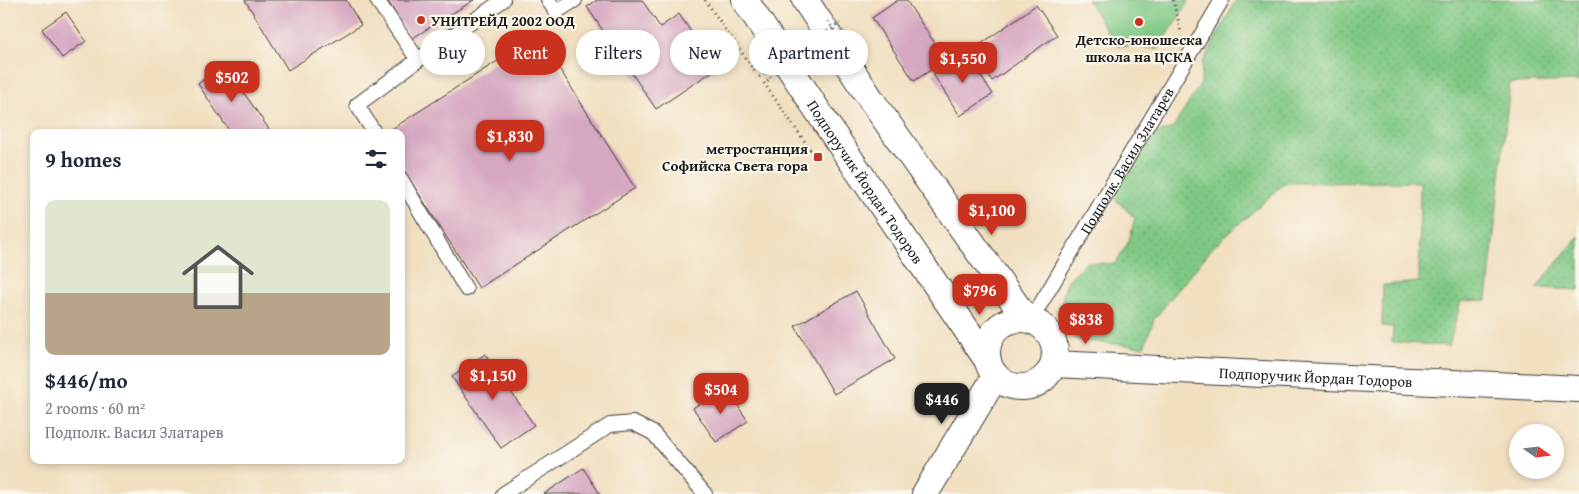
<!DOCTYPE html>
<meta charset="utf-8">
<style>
:root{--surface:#fff;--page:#f6f6f7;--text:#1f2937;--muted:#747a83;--line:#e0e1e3;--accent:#c8321e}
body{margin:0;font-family:"Gentium Book Plus",serif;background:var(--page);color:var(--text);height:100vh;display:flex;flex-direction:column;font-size:19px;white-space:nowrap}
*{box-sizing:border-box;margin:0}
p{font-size:16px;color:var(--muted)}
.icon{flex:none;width:28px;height:28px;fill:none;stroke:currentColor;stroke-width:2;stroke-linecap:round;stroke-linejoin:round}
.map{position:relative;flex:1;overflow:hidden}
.details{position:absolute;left:30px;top:129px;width:375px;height:335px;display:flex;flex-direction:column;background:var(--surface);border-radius:10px;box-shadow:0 2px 8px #0003}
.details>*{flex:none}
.top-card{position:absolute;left:420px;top:30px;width:475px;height:45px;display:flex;gap:10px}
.needle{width:32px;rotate:104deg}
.fabs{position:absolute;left:1509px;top:424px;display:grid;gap:10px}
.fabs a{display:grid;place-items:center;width:55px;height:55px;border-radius:50%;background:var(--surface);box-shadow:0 2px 8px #0003;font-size:25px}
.price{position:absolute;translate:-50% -42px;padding:0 11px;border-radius:10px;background:var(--accent);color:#fff;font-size:16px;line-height:32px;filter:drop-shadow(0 1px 2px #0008)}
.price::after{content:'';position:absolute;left:50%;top:30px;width:15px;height:11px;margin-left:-8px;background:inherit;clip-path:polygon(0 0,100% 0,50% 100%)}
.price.on{background:#222;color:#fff}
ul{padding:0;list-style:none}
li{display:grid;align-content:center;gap:10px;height:265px;padding:0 15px}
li+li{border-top:1px solid var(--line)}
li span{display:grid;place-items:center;height:155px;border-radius:10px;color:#555}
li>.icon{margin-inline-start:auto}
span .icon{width:90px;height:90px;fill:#fffc;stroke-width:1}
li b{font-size:21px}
h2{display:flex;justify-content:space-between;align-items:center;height:60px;padding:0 15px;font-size:21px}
.tag{padding:0 18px;border-radius:22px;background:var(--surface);box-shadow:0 2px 8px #0003;font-size:18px;line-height:45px}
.tag.on{background:var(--accent);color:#fff}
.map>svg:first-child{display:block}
</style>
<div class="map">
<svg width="1579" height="494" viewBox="0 0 1579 494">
<defs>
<pattern id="grass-dots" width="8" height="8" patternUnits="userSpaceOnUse" patternTransform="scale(1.25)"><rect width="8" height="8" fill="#80c985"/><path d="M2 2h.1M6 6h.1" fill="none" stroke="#6eac72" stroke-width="1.8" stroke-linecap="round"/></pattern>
</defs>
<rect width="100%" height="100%" fill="#fbf7ec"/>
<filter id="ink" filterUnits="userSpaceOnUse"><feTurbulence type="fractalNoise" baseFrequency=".02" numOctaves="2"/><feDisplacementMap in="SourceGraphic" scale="10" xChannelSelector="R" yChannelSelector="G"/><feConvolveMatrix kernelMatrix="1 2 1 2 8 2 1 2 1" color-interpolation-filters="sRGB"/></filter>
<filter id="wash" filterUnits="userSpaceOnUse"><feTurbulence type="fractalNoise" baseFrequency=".0096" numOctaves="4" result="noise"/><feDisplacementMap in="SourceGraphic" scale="20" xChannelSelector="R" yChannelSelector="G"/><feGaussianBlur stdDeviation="1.12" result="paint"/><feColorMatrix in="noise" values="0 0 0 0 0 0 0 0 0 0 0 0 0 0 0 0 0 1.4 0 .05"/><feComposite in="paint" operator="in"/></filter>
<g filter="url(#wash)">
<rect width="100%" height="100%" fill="#f1dfc0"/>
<path fill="url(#grass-dots)" stroke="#4e7250" d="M1236,0H1579V81L1510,83L1487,300L1461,301L1449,346L1392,342L1393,327L1382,326L1383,285L1419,282L1420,182L1285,183L1214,246L1154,319L1144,347L1076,340L1058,316L1067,281L1087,262L1115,264L1129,241L1135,218L1114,198L1125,176L1156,134L1173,128L1201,83L1202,64Z
M1579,236V290L1536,288Z"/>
<path fill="#80c985" stroke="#4e7250" d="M1087,0H1189L1159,49L1116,45Z"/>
<g id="blocks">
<path fill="#d6a7c1" d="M245,0H346L361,25L288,70Z
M387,0H474L411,39Z
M597,0H642L660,27L679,14L716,69L656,109L587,7Z
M898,0H906L946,60L914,81L872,18Z
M1036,5L1057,35L992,81L971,51Z
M66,12L86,41L62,58L42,29Z
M538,35L635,188L479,288L401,166V132H387Z
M965,53L993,94L960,116L933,74Z
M224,64L271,132H230L198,84Z
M856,291L895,359L834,394L795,326Z
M485,354L534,425L501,448L452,377Z
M725,387L748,421L716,442L693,408Z
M583,468L600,494H544Z"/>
</g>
</g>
<g filter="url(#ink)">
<use href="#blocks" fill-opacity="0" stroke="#3c3935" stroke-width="1"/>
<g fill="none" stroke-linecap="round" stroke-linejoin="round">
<defs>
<g id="lane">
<path d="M377,0L418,60L503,0"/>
<path d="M548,0L556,12L575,0"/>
<path d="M374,132L357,105L418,60"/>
<path d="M401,179L466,289"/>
<path id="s1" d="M1031,320L1222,0"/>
<path d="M503,494L610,425L633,423L653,433L705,494"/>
</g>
<g id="street">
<path id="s2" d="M745,0L833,134L988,361"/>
<path d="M805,0L872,101L1026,319"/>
<circle cx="1021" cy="353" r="34"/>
<path id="s3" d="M1054,364L1579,389"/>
<path d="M925,494L995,377"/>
</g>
</defs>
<use href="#lane" stroke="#3c3935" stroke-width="16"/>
<use href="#street" stroke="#3c3935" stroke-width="28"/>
<path stroke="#3c3935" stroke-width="3" stroke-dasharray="1 4" stroke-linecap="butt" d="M705,0L754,70L759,66
M1173,0L1181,32
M764,83L810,149L813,147"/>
<use href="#lane" stroke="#fff" stroke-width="14"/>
<use href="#street" stroke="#fff" stroke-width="26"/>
<path stroke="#3c3935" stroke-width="3" stroke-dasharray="1 4" stroke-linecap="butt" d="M828,21L837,35L844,30
M815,31L823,43
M819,37L840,23
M783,53L791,65
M761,65L771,78L764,83
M759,77L787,59"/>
</g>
</g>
<g fill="#c8321e" stroke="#fbf7ec" stroke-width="2">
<circle cx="421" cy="20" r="5"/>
<circle cx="1139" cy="22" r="5"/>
<rect x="813" y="152" width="10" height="10" rx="2.5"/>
</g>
<g text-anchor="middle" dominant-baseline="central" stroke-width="4.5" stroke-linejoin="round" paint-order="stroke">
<g font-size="15" font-weight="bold" fill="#1c1c1c" stroke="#fbf7ec" text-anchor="start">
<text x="431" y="20">УНИТРЕЙД 2002 ООД</text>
<text x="1139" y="39" text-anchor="middle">Детско-юношеска<tspan x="1139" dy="17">школа на ЦСКА</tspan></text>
<text x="808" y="148" text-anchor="end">метростанция<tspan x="808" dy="17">Софийска Света гора</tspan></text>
</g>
<g font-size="15" fill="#1c1c1c" stroke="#fbf7ec">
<text stroke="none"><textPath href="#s1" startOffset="186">Подполк. Васил Златарев</textPath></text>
<text stroke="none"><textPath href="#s2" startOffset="218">Подпоручик Йордан Тодоров</textPath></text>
<text stroke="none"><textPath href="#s3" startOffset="262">Подпоручик Йордан Тодоров</textPath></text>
</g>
</g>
</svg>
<div class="fabs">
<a><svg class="needle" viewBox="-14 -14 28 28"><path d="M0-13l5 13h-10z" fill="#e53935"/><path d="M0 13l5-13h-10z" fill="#747a83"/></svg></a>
</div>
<b class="price" style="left:963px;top:84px">$1,550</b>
<b class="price" style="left:232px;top:103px">$502</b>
<b class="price" style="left:510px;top:162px">$1,830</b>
<b class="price" style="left:992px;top:236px">$1,100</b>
<b class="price" style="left:980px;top:316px">$796</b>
<b class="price" style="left:1086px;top:345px">$838</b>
<b class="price" style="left:493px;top:401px">$1,150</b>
<b class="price" style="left:721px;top:415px">$504</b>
<b class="price on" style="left:942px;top:425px">$446</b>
<div class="top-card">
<a class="tag">Buy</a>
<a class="tag on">Rent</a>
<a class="tag">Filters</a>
<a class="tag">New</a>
<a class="tag">Apartment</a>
</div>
<section class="details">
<h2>9 homes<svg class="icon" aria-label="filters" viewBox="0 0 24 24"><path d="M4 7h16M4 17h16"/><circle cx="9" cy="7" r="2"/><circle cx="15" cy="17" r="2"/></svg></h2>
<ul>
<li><span style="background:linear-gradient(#dfe7d0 60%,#b9a48a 0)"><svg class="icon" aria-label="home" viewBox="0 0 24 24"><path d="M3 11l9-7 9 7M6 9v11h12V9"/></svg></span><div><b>$446/mo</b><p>2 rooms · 60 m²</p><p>Подполк. Васил Златарев</p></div></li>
</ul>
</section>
</div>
